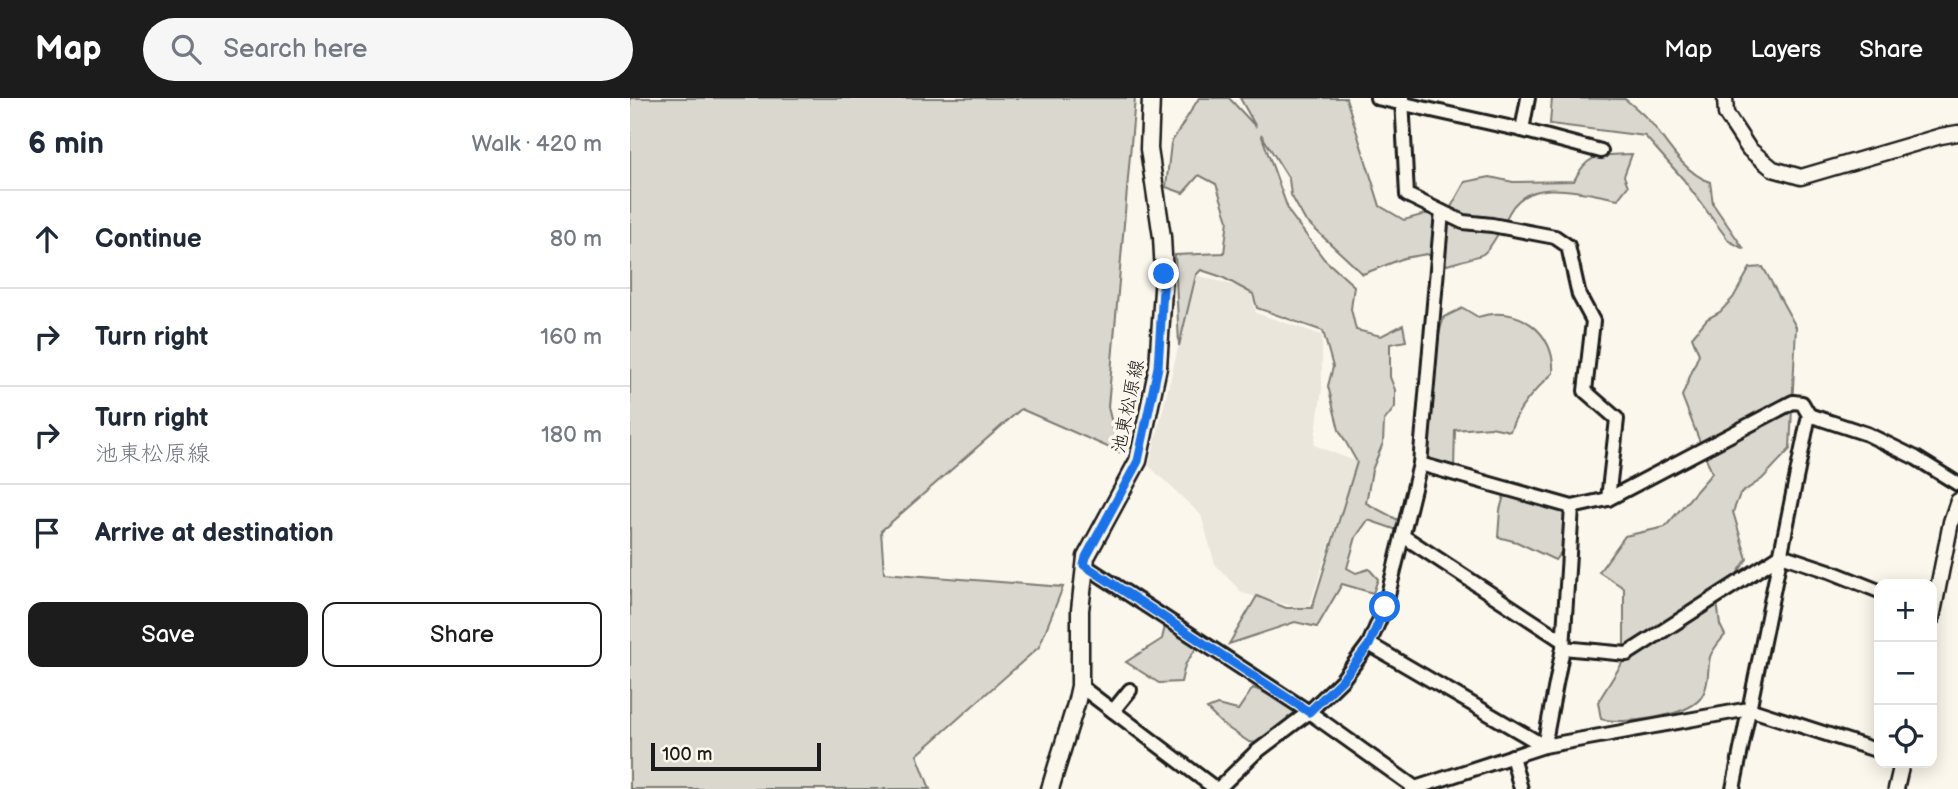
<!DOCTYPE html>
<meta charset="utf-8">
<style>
body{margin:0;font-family:"Balsamiq Sans","Klee One",sans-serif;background:#f6f6f7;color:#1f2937}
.controls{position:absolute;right:21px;bottom:21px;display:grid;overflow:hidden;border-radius:14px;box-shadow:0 4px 18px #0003}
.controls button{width:63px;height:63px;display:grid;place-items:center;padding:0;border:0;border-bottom:2px solid #e0e1e3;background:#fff;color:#1f2937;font:35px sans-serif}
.scale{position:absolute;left:21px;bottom:18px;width:170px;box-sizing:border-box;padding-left:7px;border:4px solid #1c1c1c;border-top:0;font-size:19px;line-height:24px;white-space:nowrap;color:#1c1c1c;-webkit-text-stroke:5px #fbf7ec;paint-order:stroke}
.stop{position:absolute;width:21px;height:21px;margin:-16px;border:5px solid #1a73e8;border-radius:50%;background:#fff}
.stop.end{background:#1a73e8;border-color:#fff;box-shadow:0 2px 7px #0008}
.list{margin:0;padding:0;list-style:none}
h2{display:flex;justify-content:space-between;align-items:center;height:91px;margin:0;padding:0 28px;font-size:30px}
h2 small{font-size:23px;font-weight:400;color:#747a83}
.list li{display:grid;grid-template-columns:46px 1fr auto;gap:21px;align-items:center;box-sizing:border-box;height:98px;padding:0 28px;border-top:2px solid #e0e1e3}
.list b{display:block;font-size:26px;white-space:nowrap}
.list p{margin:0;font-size:23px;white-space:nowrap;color:#747a83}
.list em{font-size:23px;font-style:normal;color:#747a83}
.actions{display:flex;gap:14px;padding:21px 28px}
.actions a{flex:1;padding:16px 0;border:2px solid #1c1c1c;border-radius:14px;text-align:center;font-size:24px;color:#1c1c1c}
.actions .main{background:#1c1c1c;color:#fff}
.icon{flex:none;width:38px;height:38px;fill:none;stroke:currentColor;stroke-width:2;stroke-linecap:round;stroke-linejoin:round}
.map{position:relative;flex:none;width:1328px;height:691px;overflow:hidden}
header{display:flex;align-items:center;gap:42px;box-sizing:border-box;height:98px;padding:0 35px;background:#1c1c1c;color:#fff}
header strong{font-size:33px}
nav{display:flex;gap:38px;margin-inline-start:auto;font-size:24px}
.search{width:490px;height:63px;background:#f6f6f7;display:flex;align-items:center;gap:18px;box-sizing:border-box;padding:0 24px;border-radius:38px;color:#747a83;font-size:26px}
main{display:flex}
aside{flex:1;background:#fff}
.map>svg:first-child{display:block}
.built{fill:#eae6dc}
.green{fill:#dad7ce;stroke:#7b7a75;stroke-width:2}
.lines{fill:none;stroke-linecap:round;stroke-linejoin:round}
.minor-casing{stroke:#1c1c1c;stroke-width:18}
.tertiary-casing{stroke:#1c1c1c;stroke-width:19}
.secondary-casing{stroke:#1c1c1c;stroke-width:21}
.minor{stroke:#fbf7ec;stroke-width:12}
.tertiary{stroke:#fbf7ec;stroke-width:14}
.secondary{stroke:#fbf7ec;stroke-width:16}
.route{stroke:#1a73e8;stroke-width:9}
.labels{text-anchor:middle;stroke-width:7;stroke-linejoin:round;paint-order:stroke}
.street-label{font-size:19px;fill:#1c1c1c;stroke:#fbf7ec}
</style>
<header>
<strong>Map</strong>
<div class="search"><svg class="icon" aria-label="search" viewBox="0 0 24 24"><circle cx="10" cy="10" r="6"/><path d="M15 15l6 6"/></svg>Search here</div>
<nav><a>Map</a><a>Layers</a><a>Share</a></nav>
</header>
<main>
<aside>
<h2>6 min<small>Walk · 420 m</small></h2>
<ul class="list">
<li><svg class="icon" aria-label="ahead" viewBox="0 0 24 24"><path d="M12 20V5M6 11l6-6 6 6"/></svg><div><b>Continue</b></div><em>80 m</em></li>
<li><svg class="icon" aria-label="right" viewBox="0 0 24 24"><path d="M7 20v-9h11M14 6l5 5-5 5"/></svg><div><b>Turn right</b></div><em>160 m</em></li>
<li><svg class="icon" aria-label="right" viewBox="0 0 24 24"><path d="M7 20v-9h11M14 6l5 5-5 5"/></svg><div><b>Turn right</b><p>池東松原線</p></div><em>180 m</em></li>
<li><svg class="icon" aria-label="arrive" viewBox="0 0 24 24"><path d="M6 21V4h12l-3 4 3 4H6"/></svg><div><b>Arrive at destination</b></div></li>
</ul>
<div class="actions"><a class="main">Save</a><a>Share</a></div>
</aside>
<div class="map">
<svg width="1328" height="691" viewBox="0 0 1328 691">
<rect width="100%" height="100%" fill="#fbf7ec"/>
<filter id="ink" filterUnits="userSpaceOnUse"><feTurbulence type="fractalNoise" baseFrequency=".0143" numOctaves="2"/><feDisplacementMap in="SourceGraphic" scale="14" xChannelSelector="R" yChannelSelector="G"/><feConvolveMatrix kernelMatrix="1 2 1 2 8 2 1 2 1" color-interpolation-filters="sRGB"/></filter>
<g filter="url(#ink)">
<path class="built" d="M 566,177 L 620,192 L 626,215 L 692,237 L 692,291 L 684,347 L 727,364 L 678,512 L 612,495 L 585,466 L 571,417 L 519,368 Z"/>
<g class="green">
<path d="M 0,0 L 505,0 L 478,309 L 489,354 L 391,311 L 251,433 L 254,475 L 433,489 L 409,549 L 287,657 L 300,691 L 0,691 Z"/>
<path d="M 569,0 L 599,0 L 626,29 L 610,0 L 716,0 L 750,108 L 774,122 L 821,109 L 835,84 L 860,79 L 883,84 L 944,83 C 958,53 972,58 1002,56 L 994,78 L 998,88 L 988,101 C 955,95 898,77 879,115 C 874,125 862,150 853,156 C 850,158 824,165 817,167 L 797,156 L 774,160 L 733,176 L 675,122 L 661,97 L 659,81 L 631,36 L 659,114 L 694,161 L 724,188 L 721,211 L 726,232 L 751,238 L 773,227 L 776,243 L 760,246 L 760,279 L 765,292 L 765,309 L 754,323 L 753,345 L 742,372 L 736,405 L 768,422 L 770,433 L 738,422 L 726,439 L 717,470 L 726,475 L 739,471 L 748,481 L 743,495 L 712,486 L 687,529 L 665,524 L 599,546 L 627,498 L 656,510 L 682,510 L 727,364 L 709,332 L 698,288 L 703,269 L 693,233 L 627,210 L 623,196 L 592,179 L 571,172 L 566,177 L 549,248 L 545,157 L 594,155 L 598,122 L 586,86 L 569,77 L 553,95 L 536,89 L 541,45 Z"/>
<path d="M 922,0 L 995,1 C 1005,9 1015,17 1023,27 C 1038,47 1055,75 1080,84 L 1083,106 L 1114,151 L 1099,143 L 1053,81 L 1015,38 L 920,26 Z"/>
<path d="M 1133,169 L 1166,229 L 1160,351 L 1132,381 L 1110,396 L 1103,414 L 1117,461 L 1104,480 L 1086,495 L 1090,527 L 1095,537 C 1090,543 1082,552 1080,559 C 1077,572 1080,588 1070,601 C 1054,619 993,627 971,621 L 968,604 L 994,562 L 994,490 L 969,474 L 995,438 L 1035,429 L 1082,375 L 1052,298 L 1069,256 L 1062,239 L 1077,221 L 1090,214 L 1103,200 L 1120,170 Z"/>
<path d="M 833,210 L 848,219 C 886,206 926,233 923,275 C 905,292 888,309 880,333 L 861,329 L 825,332 L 824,371 L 799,362 C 797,344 802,326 803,307 C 804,276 804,248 814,219 Z"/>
<path d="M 878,383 C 889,383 895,388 905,391 C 942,401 933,416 935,449 L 925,462 L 887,444 L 868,439 L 870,412 Z"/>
<path d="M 536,524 L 557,534 L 567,549 L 555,567 L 551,584 L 529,585 L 496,564 L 532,541 Z"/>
<path d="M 623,590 L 654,602 L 664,610 L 666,624 L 637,646 L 619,644 L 592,626 L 577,611 L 587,607 L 608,612 Z"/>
</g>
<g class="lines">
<g class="minor-casing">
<g id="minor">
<path d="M 747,0 L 892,32 L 971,53"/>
<path d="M 772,0 L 777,97 L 833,124 L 862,127 L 925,139 L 938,148 L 949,197 L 963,223 L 955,293 L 987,321 L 978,401"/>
<path d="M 892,32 L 898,0"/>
<path d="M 1179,317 L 1237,336 L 1286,360 L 1328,386"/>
<path d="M 790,366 L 942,409 L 978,401 L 1163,304 L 1172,305 L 1179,317 L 1103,691"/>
<path d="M 773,438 L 933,543"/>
<path d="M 454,467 L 679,614 L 784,689"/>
<path d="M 739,546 L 914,648"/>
<path d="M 933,550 L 997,556 L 1151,457 L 1199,473 L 1249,493"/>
<path d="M 450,588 L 586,691"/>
<path d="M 483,613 L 500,592"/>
<path d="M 914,648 L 933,550 L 942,409"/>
<path d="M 882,658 L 891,691"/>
<path d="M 588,691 L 625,655 L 679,614 L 712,582 L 739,546 L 755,509 L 790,366 L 812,114"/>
<path d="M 782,691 L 914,648 L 1119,611 L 1249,653"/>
</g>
</g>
<g class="tertiary-casing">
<g id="tertiary">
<path d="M 1095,0 L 1096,16 L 1119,51 L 1143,71 L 1171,79 L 1311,38 L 1328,35"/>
<path d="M 1302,520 L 1321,424 L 1328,403"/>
<path d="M 1266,691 L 1272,665"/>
</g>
</g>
<g class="secondary-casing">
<path id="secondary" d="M 420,691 L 446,606 L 450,588 L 450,512 L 456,459 L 508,363 L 528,269 L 534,176 L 532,139 L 519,51 L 521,0"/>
</g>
<use href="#minor" class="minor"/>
<use href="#tertiary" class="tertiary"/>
<use href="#secondary" class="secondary"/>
</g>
</g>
<g class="lines" filter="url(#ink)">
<path class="route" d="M 534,176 L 528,269 L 508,363 L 456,459 L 454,467 L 679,614 L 712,582 L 739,547 L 755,509"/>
</g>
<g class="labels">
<g class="street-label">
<text transform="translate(497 308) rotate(-78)" y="7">池東松原線</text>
</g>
</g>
</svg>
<div class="controls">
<button>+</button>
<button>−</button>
<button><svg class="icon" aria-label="locate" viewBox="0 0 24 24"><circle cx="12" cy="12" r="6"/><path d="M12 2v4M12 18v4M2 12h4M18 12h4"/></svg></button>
</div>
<div class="scale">100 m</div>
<div class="stop" style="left:755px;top:509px"></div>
<div class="stop end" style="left:534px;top:176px"></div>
</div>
</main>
